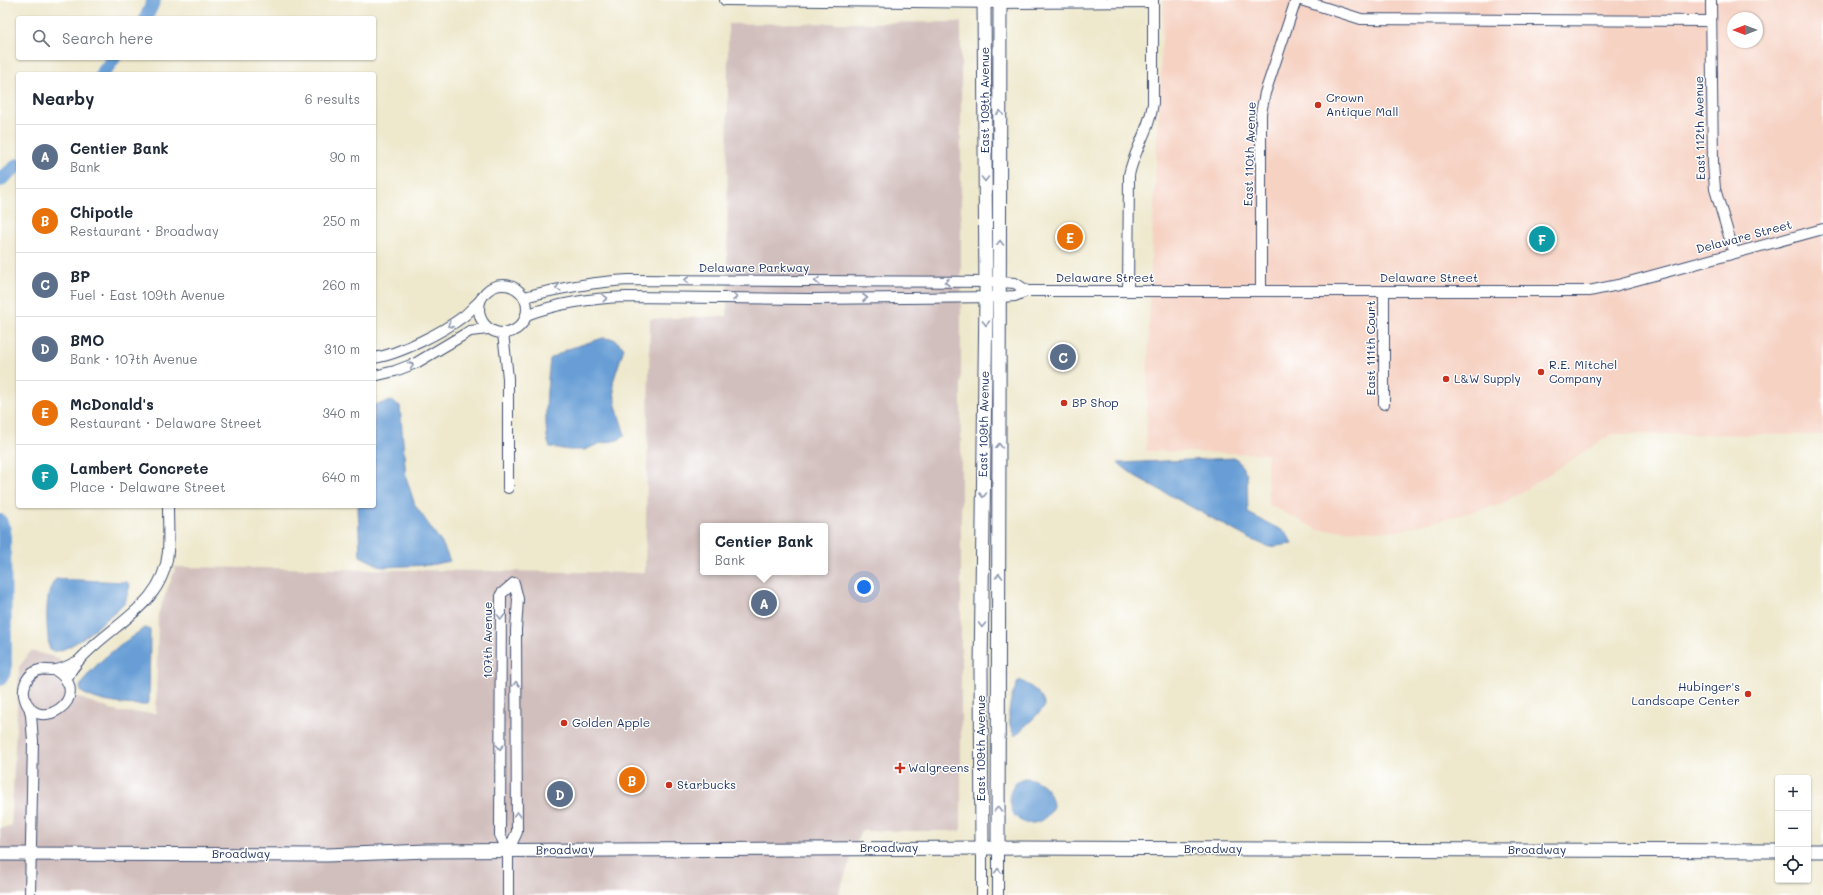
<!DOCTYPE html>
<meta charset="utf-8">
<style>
body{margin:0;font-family:Mali,sans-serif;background:#f6f6f7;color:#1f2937}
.controls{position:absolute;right:12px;bottom:12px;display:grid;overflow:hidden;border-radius:4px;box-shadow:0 1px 3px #0004}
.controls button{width:36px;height:36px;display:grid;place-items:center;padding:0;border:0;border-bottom:1px solid #e0e1e3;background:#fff;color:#1f2937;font:20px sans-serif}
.compass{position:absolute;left:1727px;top:12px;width:36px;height:36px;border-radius:50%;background:#fff;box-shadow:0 1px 3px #0004;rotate:270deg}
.you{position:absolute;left:864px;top:587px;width:14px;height:14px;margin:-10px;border:3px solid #fff;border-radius:50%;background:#1a73e8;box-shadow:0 0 0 6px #1a73e833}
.badge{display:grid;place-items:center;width:26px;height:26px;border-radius:50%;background:#c8321e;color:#fff;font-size:13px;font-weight:700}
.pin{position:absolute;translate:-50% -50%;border:2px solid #fff;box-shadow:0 1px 4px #0006}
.popup{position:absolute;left:700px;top:523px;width:128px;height:52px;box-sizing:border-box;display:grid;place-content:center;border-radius:4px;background:#fff;filter:drop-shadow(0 1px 3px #0005);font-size:13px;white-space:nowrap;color:#747a83}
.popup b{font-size:15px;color:#1f2937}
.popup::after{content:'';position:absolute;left:50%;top:100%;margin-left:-8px;border:8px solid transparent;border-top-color:#fff}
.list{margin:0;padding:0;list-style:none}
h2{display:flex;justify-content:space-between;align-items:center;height:52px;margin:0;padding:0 16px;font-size:17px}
h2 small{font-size:13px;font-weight:400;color:#747a83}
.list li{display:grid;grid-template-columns:26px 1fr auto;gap:12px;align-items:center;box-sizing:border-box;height:64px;padding:0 16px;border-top:1px solid #e0e1e3}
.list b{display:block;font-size:15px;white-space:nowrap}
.list p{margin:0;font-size:13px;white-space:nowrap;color:#747a83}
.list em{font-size:13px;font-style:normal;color:#747a83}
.icon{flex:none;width:22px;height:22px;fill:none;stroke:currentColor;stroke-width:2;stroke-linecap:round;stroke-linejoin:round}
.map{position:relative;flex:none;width:1823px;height:895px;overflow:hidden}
.search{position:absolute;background:#fff;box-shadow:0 1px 3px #0004;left:16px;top:16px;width:360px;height:44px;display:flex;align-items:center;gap:10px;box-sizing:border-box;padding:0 14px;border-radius:4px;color:#747a83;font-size:15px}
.panel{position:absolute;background:#fff;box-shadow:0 1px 3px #0004;left:16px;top:72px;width:360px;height:436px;border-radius:4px}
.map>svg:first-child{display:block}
.built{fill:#f6d2c3;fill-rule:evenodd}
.industrial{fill:#d1bfbd;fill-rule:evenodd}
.water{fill:#689ed5;stroke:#42669a}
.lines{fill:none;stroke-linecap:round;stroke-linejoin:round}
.river{stroke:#689ed5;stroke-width:14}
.minor-casing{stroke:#3b4b6e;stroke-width:12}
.major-casing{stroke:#3b4b6e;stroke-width:15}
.minor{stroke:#fff;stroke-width:10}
.major{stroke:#fff;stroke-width:13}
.oneway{stroke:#8d97ae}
.poi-dot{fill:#c8321e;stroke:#fff;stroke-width:1.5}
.labels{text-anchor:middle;stroke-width:3;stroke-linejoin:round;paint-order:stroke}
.poi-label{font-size:12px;fill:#1b2f5e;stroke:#fff;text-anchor:start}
.street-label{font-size:12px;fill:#1b2f5e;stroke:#fff}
</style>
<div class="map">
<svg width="1823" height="895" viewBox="0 0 1823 895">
<rect width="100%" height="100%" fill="#fff"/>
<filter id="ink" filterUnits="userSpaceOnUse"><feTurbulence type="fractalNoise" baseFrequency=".025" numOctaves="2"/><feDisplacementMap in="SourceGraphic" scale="8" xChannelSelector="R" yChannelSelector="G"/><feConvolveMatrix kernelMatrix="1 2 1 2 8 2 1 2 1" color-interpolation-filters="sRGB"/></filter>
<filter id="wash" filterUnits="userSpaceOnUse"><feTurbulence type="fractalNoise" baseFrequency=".012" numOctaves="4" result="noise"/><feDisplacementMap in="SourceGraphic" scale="16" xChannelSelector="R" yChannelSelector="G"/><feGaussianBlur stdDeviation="0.9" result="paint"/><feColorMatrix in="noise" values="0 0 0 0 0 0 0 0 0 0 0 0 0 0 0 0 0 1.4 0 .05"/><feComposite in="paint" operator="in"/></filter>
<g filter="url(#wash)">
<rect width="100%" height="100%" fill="#eee8cc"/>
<path class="built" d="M 1164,0 L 1823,0 L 1823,435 L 1612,434 L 1502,504 L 1398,531 L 1318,530 L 1268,504 L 1267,454 L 1146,451 L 1150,283 ZM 1733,18 L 1757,18 L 1757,42 L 1733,42 Z"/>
<path class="industrial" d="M 961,22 L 961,831 L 861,831 L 838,895 L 0,895 L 0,828 L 11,827 L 19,667 L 31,651 L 59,658 L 74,696 L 119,712 L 156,713 L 158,614 L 176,567 L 645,573 L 650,319 L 727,316 L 728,24 ZM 703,526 L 825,526 L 825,572 L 703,572 Z"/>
<g class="water">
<path d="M 603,338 L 614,339 L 624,348 L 613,382 L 616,406 L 625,435 L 618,440 L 598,444 L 585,450 L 569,450 L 550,447 C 542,433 548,377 550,359 L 568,349 Z"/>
<path d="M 392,401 L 400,406 L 406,477 L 415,505 L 443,545 L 450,561 L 430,565 L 382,567 L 360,556 L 358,506 L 374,506 L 374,405 Z"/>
<path d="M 1236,458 L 1247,474 L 1248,513 L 1287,533 L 1292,544 L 1269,547 L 1248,538 L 1135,476 L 1118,463 Z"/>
<path d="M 56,579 L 127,582 L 130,585 L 125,603 C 110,615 70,655 51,651 L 49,647 C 47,629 43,593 56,579 Z"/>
<path d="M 144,628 L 150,629 L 150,633 L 149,702 L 146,705 C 126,705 99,703 81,692 L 80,687 C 91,664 124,643 144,628 Z"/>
<path d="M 1020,680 C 1030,686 1046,695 1044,708 L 1015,736 C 1004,720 1010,698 1018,682 Z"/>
<path d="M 1024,778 C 1039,778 1052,790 1053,806 C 1048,820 1032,829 1018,819 C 1014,816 1012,811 1011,806 C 1008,792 1011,784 1024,778 Z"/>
</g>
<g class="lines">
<g class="river">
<path d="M 146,18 L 154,0"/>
<path d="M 102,74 L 114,58"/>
<path d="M 0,180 L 18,165"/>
<path d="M 0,521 L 4,530 L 5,671 L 0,679"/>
</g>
</g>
</g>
<g filter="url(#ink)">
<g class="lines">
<g class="minor-casing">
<g id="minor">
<path d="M 725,0 L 1000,3 L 1153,2"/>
<path d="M 1301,0 L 1361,19 L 1711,21"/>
<path d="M 1711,0 L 1713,164 L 1715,189 L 1734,253"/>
<circle cx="503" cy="309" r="24"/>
<path d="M 1128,291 L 1129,175 C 1134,150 1150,129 1153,103 L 1153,0"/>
<path d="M 1261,291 L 1261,113 L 1265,93 L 1296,0"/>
<path d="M 524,297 C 560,288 592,282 629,280 L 1000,282 L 1015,283 L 1027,291"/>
<path d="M 526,315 C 559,303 591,298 626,297 L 810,299 L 1000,297 L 1015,296 L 1027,291 L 1589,291 L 1618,285 L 1823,229"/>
<path d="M 503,333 L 508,378 L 508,488"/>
<path d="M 374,358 C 400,354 443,332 464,316 C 470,311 475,305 480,301"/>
<path d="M 374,376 L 395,371 L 416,363 L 470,331 L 488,329"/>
<path d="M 1384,404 L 1384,291"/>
<path d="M 55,670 C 99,697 32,739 24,695 C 23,687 26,678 33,673 C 41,667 47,671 56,670 C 63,669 70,665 76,662"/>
<path d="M 66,680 C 73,664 85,654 97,643 C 128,616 164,597 168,552 C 169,537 168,521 168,506"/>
<path d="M 29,706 L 31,715 L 33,741 L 30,895"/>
<path d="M 982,848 L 982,895"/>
<path d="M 508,851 L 500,835 L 501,594 L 514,583 L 518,599 L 516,630 L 517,832 L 508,851 L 508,895"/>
<path d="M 998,895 L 998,848"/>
</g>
</g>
<g class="major-casing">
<g id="major">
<path d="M 982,848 L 981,670 L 986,297 L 984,0"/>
<path d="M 998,848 L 1000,0"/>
<path d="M 1808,851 L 1823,851"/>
<path d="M 0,854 L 327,855 L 427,851 L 989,848 L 1778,851"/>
</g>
</g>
<use href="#minor" class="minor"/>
<use href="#major" class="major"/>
</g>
<defs><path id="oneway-chevron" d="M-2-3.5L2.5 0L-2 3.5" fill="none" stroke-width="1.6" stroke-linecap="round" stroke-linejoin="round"/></defs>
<g class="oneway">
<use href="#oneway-chevron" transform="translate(1000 113) rotate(-90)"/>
<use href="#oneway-chevron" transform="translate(985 179) rotate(90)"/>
<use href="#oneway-chevron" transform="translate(1000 243) rotate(-90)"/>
<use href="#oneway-chevron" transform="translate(687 280) rotate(-180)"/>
<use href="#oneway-chevron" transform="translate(817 281) rotate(-179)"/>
<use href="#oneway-chevron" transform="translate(947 282) rotate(-180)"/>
<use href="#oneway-chevron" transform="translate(558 288) rotate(165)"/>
<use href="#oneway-chevron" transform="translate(735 297)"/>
<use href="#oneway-chevron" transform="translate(605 298) rotate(-3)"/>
<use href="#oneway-chevron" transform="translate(865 298)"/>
<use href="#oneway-chevron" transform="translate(986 323) rotate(91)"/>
<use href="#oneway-chevron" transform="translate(450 325) rotate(148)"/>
<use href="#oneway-chevron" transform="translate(411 365) rotate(-24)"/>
<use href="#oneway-chevron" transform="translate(999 446) rotate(-90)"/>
<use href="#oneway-chevron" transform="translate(983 495) rotate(91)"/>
<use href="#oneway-chevron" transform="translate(999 576) rotate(-89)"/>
<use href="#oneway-chevron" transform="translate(501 617) rotate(91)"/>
<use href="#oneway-chevron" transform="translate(982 625) rotate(91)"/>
<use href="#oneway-chevron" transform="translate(516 684) rotate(-90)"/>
<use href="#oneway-chevron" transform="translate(500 747) rotate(90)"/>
<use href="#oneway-chevron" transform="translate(998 809) rotate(-90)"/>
<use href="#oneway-chevron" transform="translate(517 814) rotate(-90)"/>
<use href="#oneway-chevron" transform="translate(998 871) rotate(-90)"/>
</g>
</g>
<g class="poi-dot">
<circle cx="1318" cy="105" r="4"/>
<circle cx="1541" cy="372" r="4"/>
<circle cx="1446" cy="379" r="4"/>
<circle cx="1064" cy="403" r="4"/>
<circle cx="1748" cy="694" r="4"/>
<circle cx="564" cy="723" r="4"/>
<path d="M898 762h4v4h4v4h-4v4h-4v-4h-4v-4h4z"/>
<circle cx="669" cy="785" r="4"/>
</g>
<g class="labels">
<g class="poi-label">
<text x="1326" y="102">Crown<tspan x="1326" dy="14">Antique Mall</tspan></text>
<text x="1549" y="369">R.E. Mitchel<tspan x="1549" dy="14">Company</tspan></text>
<text x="1454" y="383">L&amp;W Supply</text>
<text x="1072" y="407">BP Shop</text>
<text x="1740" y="691" text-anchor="end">Hubinger's<tspan x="1740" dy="14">Landscape Center</tspan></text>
<text x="572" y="727">Golden Apple</text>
<text x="908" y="772">Walgreens</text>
<text x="677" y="789">Starbucks</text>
</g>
<g class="street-label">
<text transform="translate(985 100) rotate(-90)" y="4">East 109th Avenue</text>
<text transform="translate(1700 128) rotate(-91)" y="4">East 112th Avenue</text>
<text transform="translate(1250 154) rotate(-88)" y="4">East 110th Avenue</text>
<text transform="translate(1744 237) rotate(-15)" y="4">Delaware Street</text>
<text x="754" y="272">Delaware Parkway</text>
<text x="1105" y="282">Delaware Street</text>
<text x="1429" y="282">Delaware Street</text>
<text transform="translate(1371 348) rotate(-90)" y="4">East 111th Court</text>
<text transform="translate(984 424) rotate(-89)" y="4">East 109th Avenue</text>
<text transform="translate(488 640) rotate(-90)" y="4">107th Avenue</text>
<text transform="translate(981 748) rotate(-90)" y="4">East 109th Avenue</text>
<text x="889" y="852">Broadway</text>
<text x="1213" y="853">Broadway</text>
<text transform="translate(565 850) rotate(-1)" y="4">Broadway</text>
<text x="1537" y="854">Broadway</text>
<text x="241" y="858">Broadway</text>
</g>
</g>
</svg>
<div class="controls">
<button>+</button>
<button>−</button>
<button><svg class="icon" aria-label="locate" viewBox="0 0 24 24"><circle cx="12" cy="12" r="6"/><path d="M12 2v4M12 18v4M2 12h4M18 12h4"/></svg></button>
</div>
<svg class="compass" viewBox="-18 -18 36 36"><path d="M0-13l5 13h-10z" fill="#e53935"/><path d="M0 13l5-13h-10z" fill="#747a83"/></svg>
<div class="you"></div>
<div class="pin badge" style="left:764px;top:603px;background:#5c6f8a">A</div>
<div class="popup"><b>Centier Bank</b>Bank</div>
<div class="pin badge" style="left:632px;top:780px;background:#e8710a">B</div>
<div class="pin badge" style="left:1063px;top:357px;background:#5c6f8a">C</div>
<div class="pin badge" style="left:560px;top:794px;background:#5c6f8a">D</div>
<div class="pin badge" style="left:1070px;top:237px;background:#e8710a">E</div>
<div class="pin badge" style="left:1542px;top:239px;background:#0f9aa8">F</div>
<div class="search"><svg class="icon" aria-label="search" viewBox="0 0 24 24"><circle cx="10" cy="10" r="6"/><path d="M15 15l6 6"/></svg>Search here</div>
<section class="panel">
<h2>Nearby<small>6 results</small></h2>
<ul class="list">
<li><span class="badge" style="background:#5c6f8a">A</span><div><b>Centier Bank</b><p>Bank</p></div><em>90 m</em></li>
<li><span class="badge" style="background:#e8710a">B</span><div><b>Chipotle</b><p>Restaurant · Broadway</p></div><em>250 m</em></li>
<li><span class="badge" style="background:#5c6f8a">C</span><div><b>BP</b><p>Fuel · East 109th Avenue</p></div><em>260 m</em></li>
<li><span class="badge" style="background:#5c6f8a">D</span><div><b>BMO</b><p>Bank · 107th Avenue</p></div><em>310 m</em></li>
<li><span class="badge" style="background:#e8710a">E</span><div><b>McDonald's</b><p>Restaurant · Delaware Street</p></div><em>340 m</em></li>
<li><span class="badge" style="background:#0f9aa8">F</span><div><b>Lambert Concrete</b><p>Place · Delaware Street</p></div><em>640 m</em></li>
</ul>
</section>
</div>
